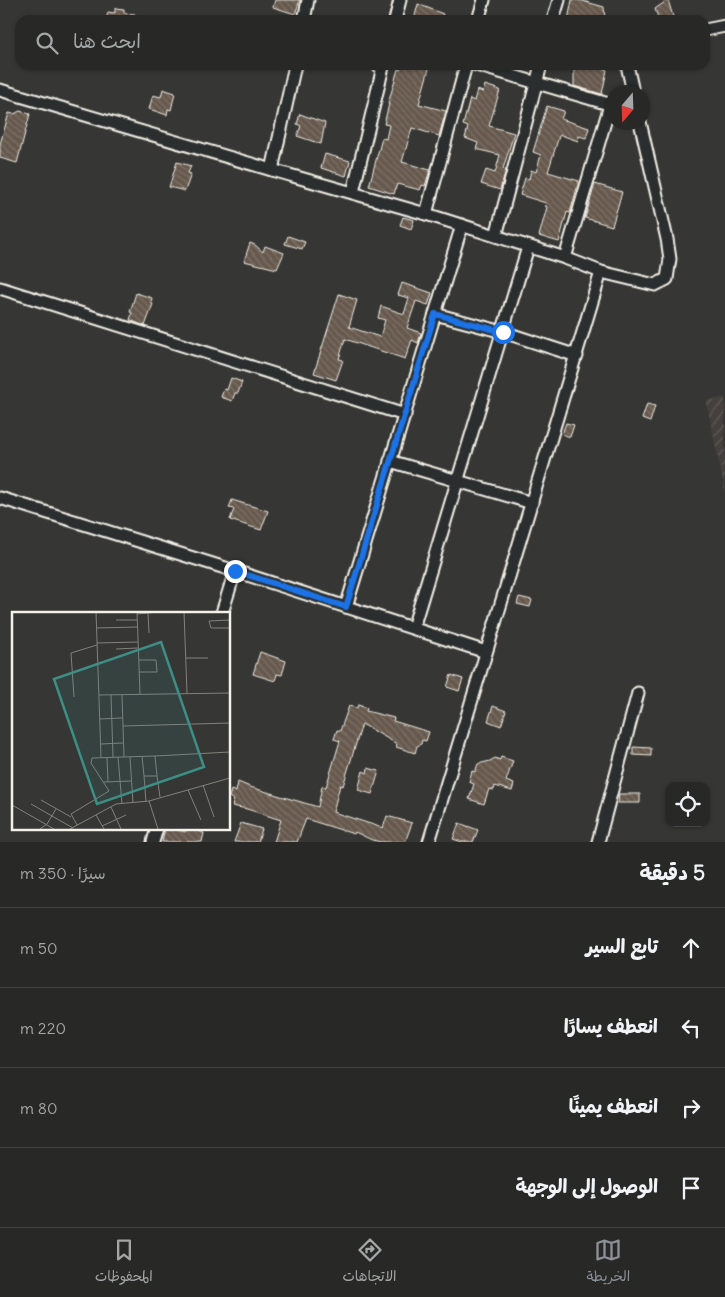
<!DOCTYPE html>
<html lang="ar">
<meta charset="utf-8">
<style>
body{margin:0;font-family:Delius,"Playpen Sans Arabic",sans-serif;background:#343433;color:#f1f3f6;direction:rtl}
.controls{position:absolute;right:15px;bottom:15px;display:grid;overflow:hidden;border-radius:10px;box-shadow:0 1px 4px #0004}
.controls button{width:45px;height:45px;display:grid;place-items:center;padding:0;border:0;border-bottom:1px solid #444;background:#282827;color:#f1f3f6;font:25px sans-serif}
.compass{position:absolute;left:605px;top:85px;width:45px;height:45px;border-radius:50%;background:#282827;box-shadow:0 1px 4px #0004;rotate:199deg}
.stop{position:absolute;width:15px;height:15px;margin:-11px;border:4px solid #1a73e8;border-radius:50%;background:#fff}
.stop.end{background:#1a73e8;border-color:#fff;box-shadow:0 1px 5px #0008}
.list{margin:0;padding:0;list-style:none}
h2{display:flex;justify-content:space-between;align-items:center;height:65px;margin:0;padding:0 20px;font-size:21px}
h2 small{font-size:16px;font-weight:400;color:#a5a6a7}
.list li{display:grid;grid-template-columns:32px 1fr auto;gap:15px;align-items:center;box-sizing:border-box;height:80px;padding:0 20px;border-top:1px solid #444}
.list b{display:block;font-size:19px;white-space:nowrap}
.list em{font-size:16px;font-style:normal;color:#a5a6a7}
.icon{flex:none;width:28px;height:28px;fill:none;stroke:currentColor;stroke-width:2;stroke-linecap:round;stroke-linejoin:round}
.map{position:relative;flex:none;width:725px;height:842px;overflow:hidden;direction:ltr}
.search{position:absolute;background:#282827;box-shadow:0 1px 4px #0004;left:15px;right:15px;top:15px;height:55px;display:flex;align-items:center;gap:12px;box-sizing:border-box;padding:0 18px;border-radius:15px;color:#a5a6a7;font-size:19px}
.sheet{height:385px;background:#282827}
nav{display:flex;justify-content:space-around;align-items:center;box-sizing:border-box;height:70px;border-top:1px solid #444;background:#282827;font-size:14px;color:#a5a6a7}
nav a{display:grid;justify-items:center;gap:2px}
nav .on{color:#8c9099}
.map>svg:first-child{display:block}
.industrial{fill:url(#industrial-furrows)}
.building{fill:url(#building-back-hatch);stroke:#f4f1e8}
.lines{fill:none;stroke-linecap:round;stroke-linejoin:round}
.street-casing{stroke:#f4f1e8;stroke-width:15}
.street{stroke:#2a2d2e;stroke-width:11}
.route{stroke:#1a73e8;stroke-width:6}
.inset-road{fill:none;stroke:#82817c;stroke-width:1}
.view{fill:#3d8f86;fill-opacity:0.15;stroke:#3d8f86;stroke-width:2.5}
.inset-edge{fill:none;stroke:#f4f1e8;stroke-width:2.5}
</style>
<div class="map">
<svg width="725" height="842" viewBox="0 0 725 842">
<defs>
<pattern id="industrial-furrows" width="10" height="10" patternUnits="userSpaceOnUse" patternTransform="scale(1.25)"><rect width="10" height="10" fill="#44403c"/><path d="M-1 1l2-2M0 10L10 0M9 11l2-2" fill="none" stroke="#605c58"/></pattern>
<pattern id="building-back-hatch" width="6" height="6" patternUnits="userSpaceOnUse" patternTransform="scale(1.25)"><rect width="6" height="6" fill="#66594d"/><path d="M-1 5l2 2M0 0l6 6M5-1l2 2" fill="none" stroke="#7c7167"/></pattern>
</defs>
<rect width="100%" height="100%" fill="#363634"/>
<filter id="ink" filterUnits="userSpaceOnUse"><feTurbulence type="fractalNoise" baseFrequency=".02" numOctaves="2"/><feDisplacementMap in="SourceGraphic" scale="10" xChannelSelector="R" yChannelSelector="G"/><feConvolveMatrix kernelMatrix="1 2 1 2 8 2 1 2 1" color-interpolation-filters="sRGB"/></filter>
<g filter="url(#ink)">
<path class="industrial" d="M 725,397 L 725,492 L 706,401 Z"/>
<g class="building">
<path d="M 275,0 L 300,0 L 295,14 L 273,7 Z"/>
<path d="M 572,0 L 579,0 L 604,7 L 605,20 L 568,20 Z"/>
<path d="M 668,0 L 674,20 L 659,20 L 655,9 Z"/>
<path d="M 418,4 L 443,14 L 441,20 L 414,20 Z"/>
<path d="M 115,8 L 124,9 L 124,13 L 135,14 L 134,20 L 106,20 L 108,12 L 115,13 Z"/>
<path d="M 402,65 L 430,65 L 419,104 L 446,111 L 439,136 L 412,128 L 402,162 L 430,170 L 425,186 L 422,185 L 420,190 L 397,184 L 394,194 L 369,186 L 382,138 L 386,139 L 389,125 L 384,124 L 389,104 L 388,104 L 398,69 L 400,70 Z"/>
<path d="M 574,65 L 594,65 L 607,70 L 602,94 L 574,86 Z"/>
<path d="M 485,85 L 500,90 L 489,126 L 514,133 L 503,169 L 506,170 L 500,190 L 481,184 L 486,170 L 495,173 L 500,155 L 476,149 L 478,143 L 465,138 L 468,127 L 463,125 L 470,99 L 474,101 L 477,90 L 483,92 Z"/>
<path d="M 163,89 L 175,93 L 171,110 L 168,109 L 167,115 L 149,109 L 153,95 L 161,97 Z"/>
<path d="M 547,106 L 564,111 L 561,119 L 589,128 L 586,138 L 579,136 L 578,141 L 561,135 L 559,136 L 548,172 L 579,181 L 570,213 L 567,212 L 559,242 L 539,236 L 547,207 L 545,206 L 546,203 L 520,195 L 525,178 L 529,179 L 531,170 L 536,172 L 541,155 L 533,152 Z"/>
<path d="M 20,111 L 30,114 L 17,163 L 0,158 L 0,144 L 9,113 L 14,114 Z"/>
<path d="M 300,114 L 325,123 L 321,144 L 297,136 L 301,126 L 297,124 Z"/>
<path d="M 325,154 L 350,161 L 346,176 L 321,168 Z"/>
<path d="M 177,162 L 191,166 L 188,173 L 191,174 L 185,191 L 169,187 Z"/>
<path d="M 595,184 L 622,192 L 612,226 L 585,218 Z"/>
<path d="M 403,217 L 414,220 L 411,229 L 400,225 Z"/>
<path d="M 288,236 L 305,242 L 302,249 L 285,244 Z"/>
<path d="M 250,243 L 255,245 L 263,252 L 265,246 L 284,253 L 277,269 L 244,261 Z"/>
<path d="M 402,283 L 432,293 L 428,305 L 416,301 L 407,328 L 421,333 L 418,343 L 412,340 L 405,359 L 345,339 L 339,359 L 343,360 L 336,380 L 314,373 L 339,294 L 357,300 L 349,327 L 380,337 L 385,320 L 378,318 L 381,306 L 404,314 L 409,298 L 398,295 Z"/>
<path d="M 136,293 L 152,298 L 151,303 L 153,304 L 145,326 L 130,320 L 132,313 L 130,312 Z"/>
<path d="M 231,378 L 242,382 L 238,393 L 235,393 L 232,401 L 221,397 L 224,389 L 227,390 Z"/>
<path d="M 647,404 L 655,406 L 650,422 L 642,419 Z"/>
<path d="M 566,423 L 574,425 L 570,437 L 562,434 Z"/>
<path d="M 232,500 L 268,511 L 261,530 L 230,520 L 234,509 L 229,508 Z"/>
<path d="M 519,597 L 532,600 L 530,607 L 517,604 Z"/>
<path d="M 260,652 L 286,661 L 282,675 L 277,674 L 275,681 L 253,674 Z"/>
<path d="M 451,675 L 463,679 L 459,691 L 447,687 Z"/>
<path d="M 358,705 L 367,708 L 366,711 L 394,718 L 393,721 L 429,732 L 426,741 L 422,740 L 421,744 L 417,746 L 415,753 L 396,747 L 397,744 L 362,724 L 343,786 L 340,785 L 333,812 L 383,828 L 387,816 L 412,823 L 405,842 L 381,842 L 372,840 L 355,832 L 354,834 L 306,819 L 297,842 L 274,842 L 281,820 L 247,809 L 232,806 L 234,800 L 229,797 L 231,790 L 236,792 L 238,782 L 250,787 L 318,807 L 322,786 L 326,787 L 340,741 L 334,739 L 337,730 L 340,731 L 349,706 L 357,708 Z"/>
<path d="M 493,706 L 506,711 L 501,726 L 488,721 Z"/>
<path d="M 633,747 L 651,748 L 651,756 L 633,755 Z"/>
<path d="M 501,757 L 513,761 L 506,781 L 514,784 L 512,791 L 495,786 L 494,790 L 489,789 L 484,804 L 469,799 L 474,784 L 469,782 L 472,771 L 475,772 L 478,764 L 490,761 L 495,758 L 500,760 Z"/>
<path d="M 368,768 L 379,771 L 372,794 L 358,790 L 363,771 L 367,773 Z"/>
<path d="M 619,794 L 640,794 L 640,803 L 618,803 Z"/>
<path d="M 241,823 L 262,829 L 258,842 L 234,842 Z"/>
<path d="M 459,823 L 478,830 L 473,842 L 462,842 L 453,839 Z"/>
<path d="M 165,828 L 172,828 L 185,832 L 187,828 L 190,828 L 204,833 L 202,842 L 162,842 Z"/>
</g>
<g class="lines">
<g class="street-casing">
<g id="street">
<path d="M 304,20 L 308,0"/>
<path d="M 395,20 L 400,0"/>
<path d="M 478,20 L 484,0"/>
<path d="M 553,20 L 559,0"/>
<path d="M 705,30 L 725,26"/>
<path d="M 476,65 L 612,105"/>
<path d="M 627,65 L 633,92"/>
<path d="M 0,90 L 272,170 L 295,65"/>
<path d="M 272,170 L 426,214 L 565,258 L 601,272 L 655,285 L 667,279 L 670,259 L 667,239 L 640,122"/>
<path d="M 353,192 L 383,67 L 377,65"/>
<path d="M 426,214 L 466,65"/>
<path d="M 496,236 L 541,65"/>
<path d="M 565,258 L 610,105"/>
<path d="M 0,288 L 405,415"/>
<path d="M 435,314 L 503,332 L 577,356"/>
<path d="M 390,461 L 532,503"/>
<path d="M 0,498 L 235,571 L 486,652"/>
<path d="M 346,607 L 462,225"/>
<path d="M 222,613 L 235,571"/>
<path d="M 413,628 L 528,247"/>
<path d="M 153,842 L 157,828"/>
<path d="M 429,842 L 601,272"/>
<path d="M 598,842 L 638,693"/>
</g>
</g>
<use href="#street" class="street"/>
</g>
</g>
<g class="lines" filter="url(#ink)">
<path class="route" d="M 235,571 L 346,607 L 435,314 L 503,332"/>
</g>
<g transform="translate(12 612)">
<rect width="218" height="218" fill="#363634"/>
<path class="inset-road" d="M 84,0 L 89,145M 125,0 L 128,82M 136,0 L 137,21M 172,0 L 175,81M 125,2 L 147,0M 104,8 L 125,8M 218,8 L 197,9 L 199,16 L 218,16M 84,16 L 125,15M 85,31 L 126,30M 104,37 L 126,36M 174,46 L 196,46M 127,48 L 144,48 L 145,60 L 127,60M 87,83 L 218,81M 99,83 L 101,145M 110,83 L 112,145M 62,85 L 59,41 L 85,33M 87,107 L 110,106M 111,114 L 218,111M 88,132 L 111,131M 130,144 L 132,164 L 145,164 L 143,144 L 218,140M 95,145 L 96,170M 106,145 L 110,192M 118,145 L 121,191M 132,164 L 134,190M 145,164 L 148,185M 92,170 L 119,169M 191,173 L 202,205M 176,178 L 189,208M 29,188 L 59,205M 137,189 L 146,217M 19,192 L 61,216M 0,193 L 42,217M 99,195 L 109,217M 84,203 L 92,217M 65,213 L 59,202 L 97,179 L 79,151 L 80,146 L 143,144M 90,214 L 114,203M 28,217 L 35,212 L 44,197M 58,217 L 104,192 L 137,189 L 218,166"/>
<path class="view" d="M 149,30 L 192,155 L 85,192 L 42,67 Z"/>
<rect width="218" height="218" class="inset-edge"/>
</g>
</svg>
<div class="controls">
<button><svg class="icon" aria-label="locate" viewBox="0 0 24 24"><circle cx="12" cy="12" r="6"/><path d="M12 2v4M12 18v4M2 12h4M18 12h4"/></svg></button>
</div>
<svg class="compass" viewBox="-18 -18 36 36"><path d="M0-13l5 13h-10z" fill="#e53935"/><path d="M0 13l5-13h-10z" fill="#a5a6a7"/></svg>
<div class="stop" style="left:503px;top:332px"></div>
<div class="stop end" style="left:235px;top:571px"></div>
<div class="search"><svg class="icon" aria-label="search" viewBox="0 0 24 24"><circle cx="10" cy="10" r="6"/><path d="M15 15l6 6"/></svg>ابحث هنا</div>
</div>
<section class="sheet">
<h2>5 دقيقة<small>سيرًا · 350 m</small></h2>
<ul class="list">
<li><svg class="icon" aria-label="ahead" viewBox="0 0 24 24"><path d="M12 20V5M6 11l6-6 6 6"/></svg><div><b>تابع السير</b></div><em>50 m</em></li>
<li><svg class="icon" aria-label="left" viewBox="0 0 24 24"><path d="M17 20v-9H6M10 6l-5 5 5 5"/></svg><div><b>انعطف يسارًا</b></div><em>220 m</em></li>
<li><svg class="icon" aria-label="right" viewBox="0 0 24 24"><path d="M7 20v-9h11M14 6l5 5-5 5"/></svg><div><b>انعطف يمينًا</b></div><em>80 m</em></li>
<li><svg class="icon" aria-label="arrive" viewBox="0 0 24 24"><path d="M6 21V4h12l-3 4 3 4H6"/></svg><div><b>الوصول إلى الوجهة</b></div></li>
</ul>
</section>
<nav>
<a class="on"><svg class="icon" aria-label="map" viewBox="0 0 24 24"><path d="M3 6l6-2 6 2 6-2v14l-6 2-6-2-6 2zM9 4v14M15 6v14"/></svg>الخريطة</a>
<a><svg class="icon" aria-label="directions" viewBox="0 0 24 24"><path d="M12 3l9 9-9 9-9-9zM9 14v-3h6M13 9l2 2-2 2"/></svg>الاتجاهات</a>
<a><svg class="icon" aria-label="saved" viewBox="0 0 24 24"><path d="M7 4h10v16l-5-4-5 4z"/></svg>المحفوظات</a>
</nav>
